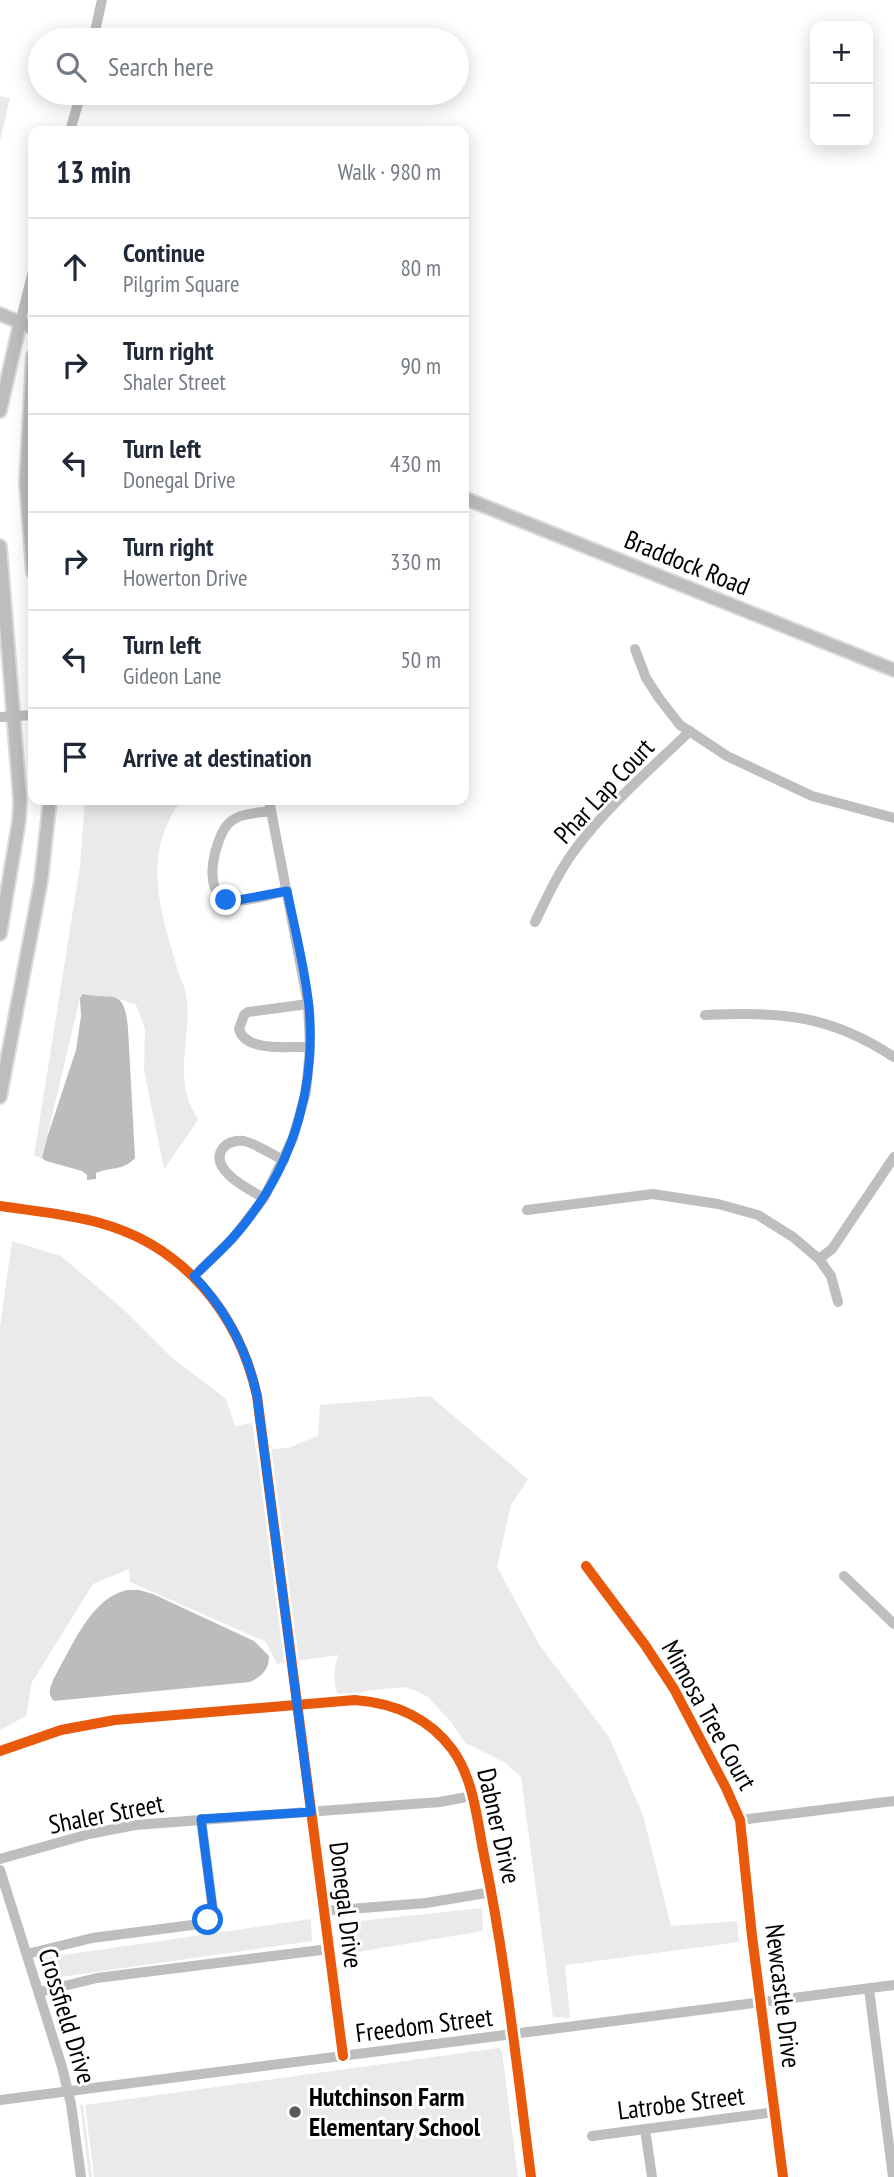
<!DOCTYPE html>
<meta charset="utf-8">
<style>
body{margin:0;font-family:"PT Sans Narrow",sans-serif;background:#f2f2f3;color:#1f2937}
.controls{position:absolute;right:21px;top:21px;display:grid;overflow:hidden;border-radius:14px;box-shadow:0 4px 18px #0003}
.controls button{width:63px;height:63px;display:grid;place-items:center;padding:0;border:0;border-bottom:2px solid #e0e1e3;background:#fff;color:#1f2937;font:35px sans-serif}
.stop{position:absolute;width:21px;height:21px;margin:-16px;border:5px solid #1a73e8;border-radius:50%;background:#fff}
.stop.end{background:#1a73e8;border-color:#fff;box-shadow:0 2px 7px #0008}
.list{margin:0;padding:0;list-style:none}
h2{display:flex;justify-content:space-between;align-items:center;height:91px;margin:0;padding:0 28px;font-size:30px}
h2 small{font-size:23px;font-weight:400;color:#747a83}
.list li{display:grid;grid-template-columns:46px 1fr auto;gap:21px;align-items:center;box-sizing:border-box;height:98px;padding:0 28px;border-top:2px solid #e0e1e3}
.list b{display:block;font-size:26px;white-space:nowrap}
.list p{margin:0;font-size:23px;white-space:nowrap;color:#747a83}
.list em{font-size:23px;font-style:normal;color:#747a83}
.icon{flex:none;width:38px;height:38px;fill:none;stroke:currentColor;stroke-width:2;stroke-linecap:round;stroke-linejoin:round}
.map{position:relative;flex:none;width:894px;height:2177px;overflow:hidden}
.search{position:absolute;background:#fff;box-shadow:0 4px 18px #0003;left:28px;top:28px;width:441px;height:77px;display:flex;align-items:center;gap:18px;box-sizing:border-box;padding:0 24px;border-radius:38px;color:#747a83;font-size:26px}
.panel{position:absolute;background:#fff;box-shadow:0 4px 18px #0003;left:28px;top:126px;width:441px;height:679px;border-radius:14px}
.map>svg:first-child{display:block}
.green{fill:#eaeaea}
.water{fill:#bcbcbc}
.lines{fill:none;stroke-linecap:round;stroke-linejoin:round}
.major-casing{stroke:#dbdbdb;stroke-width:16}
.minor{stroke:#bebebe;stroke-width:10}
.major{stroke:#bdbdbd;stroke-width:12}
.cycleway-casing{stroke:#fff;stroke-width:15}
.cycleway{stroke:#e8590c;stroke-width:10}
.route{stroke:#1a73e8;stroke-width:9}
.poi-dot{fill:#595959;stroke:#fff;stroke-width:2.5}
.labels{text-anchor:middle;stroke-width:6;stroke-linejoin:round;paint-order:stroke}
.street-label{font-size:26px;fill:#000;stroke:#fff}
.poi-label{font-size:26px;font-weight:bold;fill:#000;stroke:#fff;text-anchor:start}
</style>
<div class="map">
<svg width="894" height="2177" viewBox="0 0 894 2177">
<rect width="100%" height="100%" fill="#fff"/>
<g class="green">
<path d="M 0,96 L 10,98 L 0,141 Z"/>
<path d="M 85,800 L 181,800 C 142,855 159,906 176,964 C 178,974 184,984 186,994 C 192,1027 178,1063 187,1095 C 189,1104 194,1112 198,1120 L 164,1169 L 144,1070 L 145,1028 L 136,1005 L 120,999 L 80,998 L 42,1158 L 34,1156 L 80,866 Z"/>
<path d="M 12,1241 L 61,1256 L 122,1308 L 170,1356 L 226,1399 L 235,1426 L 252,1423 L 256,1450 L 288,1448 L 318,1436 L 320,1405 L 430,1396 L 528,1479 L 511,1505 L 497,1567 L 540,1646 L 609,1737 L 643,1815 L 671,1926 L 737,1921 L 739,1942 L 565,1965 L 570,2018 L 553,2017 L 521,1777 L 504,1762 L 465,1743 L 452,1723 L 428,1697 L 417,1691 L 404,1687 L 365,1691 L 340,1702 C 333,1685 333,1672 338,1655 L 277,1664 L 266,1642 L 130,1582 L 129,1569 L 93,1584 L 32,1682 L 26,1716 L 0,1730 L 0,1327 Z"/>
<path d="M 482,1908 L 483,1931 L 346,1954 L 341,1923 Z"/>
<path d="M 311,1919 L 312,1941 L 46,1979 L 43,1958 Z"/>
<path d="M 499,2048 L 502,2051 L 518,2177 L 94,2177 L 85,2105 Z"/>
<path d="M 80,2104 L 83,2105 L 92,2177 L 89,2177 Z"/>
</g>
<g class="water">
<path d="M 83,994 C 112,1001 124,985 128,1028 L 135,1158 C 123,1171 110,1167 96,1173 L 96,1179 L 87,1180 L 87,1175 L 82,1171 L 46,1161 L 42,1158 L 47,1138 L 76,1050 L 81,1016 L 80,998 Z"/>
<path d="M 127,1590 L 139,1590 L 153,1594 L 254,1641 L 269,1656 C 269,1670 262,1676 250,1682 L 54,1701 C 47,1694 50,1689 53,1680 C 71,1649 90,1598 127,1590 Z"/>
</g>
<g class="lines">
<g class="major-casing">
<g id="major">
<path d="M 0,314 L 33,328"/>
<path d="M 33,356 L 26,483 L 33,572"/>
<path d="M 0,411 L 20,323"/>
<path d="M 464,498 L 894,670"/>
<path d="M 0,546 L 20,800 L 19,821 L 0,934"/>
<path d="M 0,1097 L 41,881 L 50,800"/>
</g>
</g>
<g class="minor">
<path d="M 93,40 L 102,0"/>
<path d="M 70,131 L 81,93"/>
<path d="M 20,323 L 33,271"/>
<path d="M 635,649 L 646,678 L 659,698 L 680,725 L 727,756 L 812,796 L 894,818"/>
<path d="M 0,717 L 33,715"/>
<path d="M 271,811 C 258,813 239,813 229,823 C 215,837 201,892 227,900 C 240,904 273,894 287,891"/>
<path d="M 535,922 C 547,897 558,873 574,851 C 607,806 651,769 690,731"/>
<path d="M 308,1004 L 248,1012 L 244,1015 L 239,1029 C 246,1053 289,1046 310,1047"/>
<path d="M 705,1015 C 781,1012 829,1014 894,1057"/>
<path d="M 264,1198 C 250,1190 207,1169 223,1148 C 228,1142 237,1140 244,1141 C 257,1144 272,1155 284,1160"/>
<path d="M 0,1206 C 33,1211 68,1214 100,1223 C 184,1246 239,1314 257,1396 L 343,2056"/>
<path d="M 527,1210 L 653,1194 L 718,1204 L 758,1215 L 793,1237 L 819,1259 L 831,1276 L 838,1302"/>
<path d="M 819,1259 L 832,1249 L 894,1157"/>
<path d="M 194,1276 L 233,1238 L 264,1198 L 293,1138 L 306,1092 L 310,1047 L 308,1004 L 269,800"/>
<path d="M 586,1566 L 645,1645 L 674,1689 L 726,1788 L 740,1820 L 752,1936 L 783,2177"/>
<path d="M 844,1576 L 894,1624"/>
<path d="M 0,1751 L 61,1730 L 115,1720 L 355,1700 C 394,1703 428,1717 452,1749 C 474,1779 477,1820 484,1855 C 506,1962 517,2069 531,2177"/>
<path d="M 740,1820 L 894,1801"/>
<path d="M 0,1859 L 89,1834 L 135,1825 L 440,1802 L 472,1796"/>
<path d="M 0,1870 L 62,2067 L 71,2104 L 81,2177"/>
<path d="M 324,1911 L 426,1903 L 492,1892"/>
<path d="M 27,1954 L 92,1938 L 200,1924 L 208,1920 L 213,1911 L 201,1819"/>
<path d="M 869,1989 L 893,2177"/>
<path d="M 39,1992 L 97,1978 L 329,1949"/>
<path d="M 0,2100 L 894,1985"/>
<path d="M 645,2129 L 652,2177"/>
<path d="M 592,2136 L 775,2112"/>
</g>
<use href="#major" class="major"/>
<g class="cycleway-casing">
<g id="cycleway">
<path d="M 0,1206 C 33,1211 68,1214 100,1223 C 184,1246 239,1314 257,1396 L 343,2056"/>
<path d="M 586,1566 L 645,1645 L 674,1689 L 726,1788 L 740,1820 L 752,1936 L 783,2177"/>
<path d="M 0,1751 L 61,1730 L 115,1720 L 355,1700 C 394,1703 428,1717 452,1749 C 474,1779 477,1820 484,1855 C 506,1962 517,2069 531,2177"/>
</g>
</g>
<use href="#cycleway" class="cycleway"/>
</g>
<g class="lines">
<path class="route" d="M 208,1920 L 213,1911 L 201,1819 L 311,1812 L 257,1396 C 247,1349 227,1311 194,1276 C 213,1258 233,1240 249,1218 C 295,1158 316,1083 309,1007 C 305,968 295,930 287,891 L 233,901 L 226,900"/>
</g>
<circle class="poi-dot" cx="295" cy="2112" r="7"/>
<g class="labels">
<g class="street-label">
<text transform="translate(687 563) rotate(22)" y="9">Braddock Road</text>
<text transform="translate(604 791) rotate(-47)" y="9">Phar Lap Court</text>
<text transform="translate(709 1715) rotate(61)" y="9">Mimosa Tree Court</text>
<text transform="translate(106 1814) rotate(-11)" y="9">Shaler Street</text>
<text transform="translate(499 1826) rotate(77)" y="9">Dabner Drive</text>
<text transform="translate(346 1905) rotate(83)" y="9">Donegal Drive</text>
<text transform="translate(783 1996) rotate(83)" y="9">Newcastle Drive</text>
<text transform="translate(67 2016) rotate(73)" y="9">Crossfield Drive</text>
<text transform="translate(424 2025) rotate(-7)" y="9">Freedom Street</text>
<text transform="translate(681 2103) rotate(-7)" y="9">Latrobe Street</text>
</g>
<g class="poi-label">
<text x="309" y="2106">Hutchinson Farm<tspan x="309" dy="30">Elementary School</tspan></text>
</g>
</g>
</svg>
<div class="controls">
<button>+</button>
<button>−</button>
</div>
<div class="stop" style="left:208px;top:1920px"></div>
<div class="stop end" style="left:226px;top:900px"></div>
<div class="search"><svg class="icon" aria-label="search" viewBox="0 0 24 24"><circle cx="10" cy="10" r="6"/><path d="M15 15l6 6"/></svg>Search here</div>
<section class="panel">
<h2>13 min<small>Walk · 980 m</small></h2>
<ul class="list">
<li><svg class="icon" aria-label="ahead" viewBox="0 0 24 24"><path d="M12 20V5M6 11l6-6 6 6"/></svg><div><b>Continue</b><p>Pilgrim Square</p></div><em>80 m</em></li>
<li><svg class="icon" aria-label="right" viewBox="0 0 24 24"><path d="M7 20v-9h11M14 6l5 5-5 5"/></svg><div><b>Turn right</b><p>Shaler Street</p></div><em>90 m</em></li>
<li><svg class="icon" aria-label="left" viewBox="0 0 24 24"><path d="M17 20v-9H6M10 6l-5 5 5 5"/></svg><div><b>Turn left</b><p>Donegal Drive</p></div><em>430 m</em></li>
<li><svg class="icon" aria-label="right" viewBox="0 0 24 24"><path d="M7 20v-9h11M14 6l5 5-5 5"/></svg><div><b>Turn right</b><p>Howerton Drive</p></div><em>330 m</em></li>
<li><svg class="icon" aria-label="left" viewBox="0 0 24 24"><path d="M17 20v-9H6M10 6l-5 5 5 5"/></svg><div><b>Turn left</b><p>Gideon Lane</p></div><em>50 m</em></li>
<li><svg class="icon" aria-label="arrive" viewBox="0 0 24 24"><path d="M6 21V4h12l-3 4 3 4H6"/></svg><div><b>Arrive at destination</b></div></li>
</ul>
</section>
</div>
